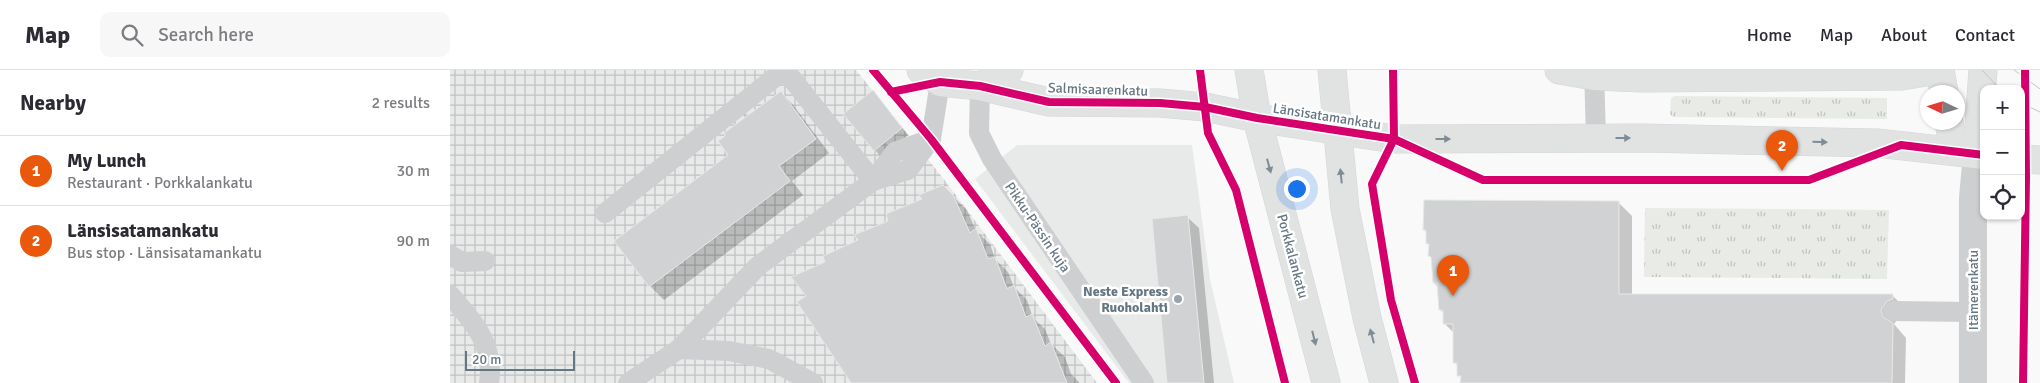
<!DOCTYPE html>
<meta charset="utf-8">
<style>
body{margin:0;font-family:Signika,sans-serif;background:#f7f7f7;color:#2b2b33}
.controls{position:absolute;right:15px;top:15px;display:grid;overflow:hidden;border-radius:10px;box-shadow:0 1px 4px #0004}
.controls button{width:45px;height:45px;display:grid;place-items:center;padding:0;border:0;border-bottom:1px solid #e1e1e2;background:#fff;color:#2b2b33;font:25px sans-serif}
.compass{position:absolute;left:1470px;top:15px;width:45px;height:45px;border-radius:50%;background:#fff;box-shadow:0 1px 4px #0004;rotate:274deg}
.scale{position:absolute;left:15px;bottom:12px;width:110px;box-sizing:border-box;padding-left:5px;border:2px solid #657683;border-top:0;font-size:14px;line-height:18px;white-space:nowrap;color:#657683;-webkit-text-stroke:4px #fff;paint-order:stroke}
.you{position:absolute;left:846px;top:118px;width:18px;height:18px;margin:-12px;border:4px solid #fff;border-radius:50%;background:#1a73e8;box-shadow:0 0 0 8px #1a73e833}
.badge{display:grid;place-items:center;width:32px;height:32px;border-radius:50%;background:#ea580c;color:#fff;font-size:16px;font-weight:700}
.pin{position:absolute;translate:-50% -41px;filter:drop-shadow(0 1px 2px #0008)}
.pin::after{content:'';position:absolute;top:26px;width:18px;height:15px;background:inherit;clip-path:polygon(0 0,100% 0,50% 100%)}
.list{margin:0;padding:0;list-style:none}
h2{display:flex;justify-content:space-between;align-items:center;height:65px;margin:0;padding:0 20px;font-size:21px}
h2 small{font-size:16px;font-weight:400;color:#7c7c81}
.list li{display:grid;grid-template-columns:32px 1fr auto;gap:15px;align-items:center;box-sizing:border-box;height:70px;padding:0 20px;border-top:1px solid #e1e1e2}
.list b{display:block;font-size:19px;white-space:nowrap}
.list p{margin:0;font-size:16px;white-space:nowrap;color:#7c7c81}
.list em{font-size:16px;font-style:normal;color:#7c7c81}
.icon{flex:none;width:28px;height:28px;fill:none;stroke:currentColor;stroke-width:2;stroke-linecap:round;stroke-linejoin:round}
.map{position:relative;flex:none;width:1590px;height:313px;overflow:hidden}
header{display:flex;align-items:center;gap:30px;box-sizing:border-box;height:70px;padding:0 25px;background:#fff;border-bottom:1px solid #e1e1e2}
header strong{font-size:24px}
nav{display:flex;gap:28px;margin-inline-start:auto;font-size:18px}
.search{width:350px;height:45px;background:#f7f7f7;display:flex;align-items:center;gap:12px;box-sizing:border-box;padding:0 18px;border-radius:10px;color:#7c7c81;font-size:19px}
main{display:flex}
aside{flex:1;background:#fff}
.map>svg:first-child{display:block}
.built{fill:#e8e9e9}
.industrial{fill:url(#industrial-grid)}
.grass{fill:url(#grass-tufts)}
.shadow{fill:#0003}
.building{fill:#d0d2d3;stroke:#e8e8e8}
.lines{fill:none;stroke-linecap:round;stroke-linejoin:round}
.secondary-casing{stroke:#d5d6d7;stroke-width:29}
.lane{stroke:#cecfd0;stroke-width:20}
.street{stroke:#cecfd0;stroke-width:28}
.secondary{stroke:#e1e2e2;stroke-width:28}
.tram{stroke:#c3c5c6;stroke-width:1}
.cycleway-casing{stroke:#fff;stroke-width:11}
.cycleway{stroke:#d6006c;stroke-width:8}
.oneway{fill:#7e8c96}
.poi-dot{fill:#99a4ac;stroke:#fff;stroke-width:2}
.labels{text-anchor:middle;stroke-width:5;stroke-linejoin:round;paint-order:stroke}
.street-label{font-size:14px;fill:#657683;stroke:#fff}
.poi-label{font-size:14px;font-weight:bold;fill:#657683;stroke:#fff;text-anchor:end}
</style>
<header>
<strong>Map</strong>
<div class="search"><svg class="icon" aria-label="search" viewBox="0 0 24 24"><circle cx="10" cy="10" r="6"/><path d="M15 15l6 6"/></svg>Search here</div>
<nav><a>Home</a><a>Map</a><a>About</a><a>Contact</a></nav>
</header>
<main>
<aside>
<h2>Nearby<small>2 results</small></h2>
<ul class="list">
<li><span class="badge">1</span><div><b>My Lunch</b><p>Restaurant · Porkkalankatu</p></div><em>30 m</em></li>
<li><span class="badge">2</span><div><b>Länsisatamankatu</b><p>Bus stop · Länsisatamankatu</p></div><em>90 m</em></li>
</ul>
</aside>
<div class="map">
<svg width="1590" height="313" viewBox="0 0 1590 313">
<defs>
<pattern id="industrial-grid" width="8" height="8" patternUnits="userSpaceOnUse" patternTransform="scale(1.25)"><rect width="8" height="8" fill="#e8e9e9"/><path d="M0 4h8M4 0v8" fill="none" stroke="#c0c1c2"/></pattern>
<pattern id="grass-tufts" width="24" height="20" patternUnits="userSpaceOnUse" patternTransform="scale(1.25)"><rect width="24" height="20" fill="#e8ebe6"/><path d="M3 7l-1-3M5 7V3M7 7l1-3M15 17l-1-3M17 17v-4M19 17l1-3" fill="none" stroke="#c0c3c0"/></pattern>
</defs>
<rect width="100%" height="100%" fill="#f9f9f9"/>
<path class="built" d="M 567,75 L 742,75 L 760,209 L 784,313 L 679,313 L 525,109 Z"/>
<path class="industrial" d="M 0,0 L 406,0 L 493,108 L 647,313 L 0,313 Z"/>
<g class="grass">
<path d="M 1225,26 L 1437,28 L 1437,49 L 1223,47 L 1220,44 L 1221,28 Z"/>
<path d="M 1195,138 L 1439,140 L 1437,209 L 1194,207 Z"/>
</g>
<g class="shadow">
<path d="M 331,22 L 344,36 L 379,83 L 342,111 L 353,125 L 214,230 L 200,216 L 166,171 L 280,85 Z"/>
<path d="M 429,28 L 458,65 L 431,87 L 395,44 Z"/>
<path d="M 493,117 L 517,140 L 526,161 L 540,174 L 545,189 L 558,202 L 564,217 L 577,230 L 583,248 L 595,259 L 601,274 L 615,287 L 621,304 L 630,313 L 402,313 L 358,227 L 410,171 Z"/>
<path d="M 1168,132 L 1182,146 L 1182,225 L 1443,226 L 1456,239 L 1444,254 L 1456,268 L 1455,313 L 1012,313 L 1008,296 L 1004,292 L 1004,263 L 994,253 L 994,243 L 990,240 L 988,217 L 984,213 L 983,189 L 980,186 L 980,176 L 975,160 Z"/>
<path d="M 737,147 L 749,158 L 764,313 L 719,313 Z"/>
</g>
<g class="building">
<path d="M 423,20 L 452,58 L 424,81 L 393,44 Z"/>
<path d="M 331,21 L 366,69 L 329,96 L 340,111 L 199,217 L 164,171 L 278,85 L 268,71 L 275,66 L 274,63 Z"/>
<path d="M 493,115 L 503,125 L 520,163 L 526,158 L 538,189 L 545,187 L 557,219 L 564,215 L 576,247 L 582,244 L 595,276 L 601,272 L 617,313 L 401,313 L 347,232 L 356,226 L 341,207 L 375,192 L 373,186 L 408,170 L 404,165 L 438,151 L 436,144 L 472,129 L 469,125 Z"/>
<path d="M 974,130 L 1169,131 L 1169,224 L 1443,224 L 1443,229 L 1437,231 L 1431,240 L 1433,247 L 1443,253 L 1442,313 L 1010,313 L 1011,306 L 1007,306 L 1007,293 L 1003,293 L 1003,254 L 993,254 L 993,240 L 989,240 L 987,213 L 983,213 L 981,187 L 978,186 L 979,174 L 976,174 L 976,160 L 973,160 Z"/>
<path d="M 738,145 L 754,313 L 717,313 L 702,149 Z"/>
</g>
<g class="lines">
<g class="secondary-casing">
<g id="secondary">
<path d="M 471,0 L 490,12 L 530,16 L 599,32 L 710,33 L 755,37 L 807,48 L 944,69 L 1193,68 L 1427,73 L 1534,85"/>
<path d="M 799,0 L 807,48 L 876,313"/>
<path d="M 882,0 L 895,139 L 917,248 L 934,313"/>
<path d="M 1109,0 L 1144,6 L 1193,8 L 1452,6 L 1488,0"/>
<path d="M 1490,0 L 1494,22"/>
<path d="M 530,16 L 559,0"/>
<path d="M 1499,52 L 1504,81"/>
<path d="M 1527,84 L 1533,0"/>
<path d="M 1571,89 L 1590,90"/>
</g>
</g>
<g class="lane">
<path d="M 335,0 L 423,111 L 458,100 L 481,69"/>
<path d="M 1144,0 L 1146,68"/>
<path d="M 530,16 L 529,63 L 542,89 L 694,313"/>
<path d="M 155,143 L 334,0"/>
<path d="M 0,185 L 12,192 L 35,191"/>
<path d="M 0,225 C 23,251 45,275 39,313"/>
<path d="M 1443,241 L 1522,242"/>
<path d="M 229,279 L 279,281 L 319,289 L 363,313"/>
<path d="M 178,313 L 229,279 L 308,196 L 423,111 L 445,82 L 481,69 L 490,12"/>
</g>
<path class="street" d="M 1523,313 L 1523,128 L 1527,84"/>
<use href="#secondary" class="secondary"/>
<g class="tram">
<path d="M 1532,0 L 1550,19"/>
<path d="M 1564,0 L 1590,19"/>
<path d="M 1571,33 L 1590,42"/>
</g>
<g class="cycleway-casing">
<g id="cycleway">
<path d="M 423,0 L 481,69 L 666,313"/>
<path d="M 750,0 L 758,63 L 786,120 L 835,313"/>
<path d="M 943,0 L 944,69 L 922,114 L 941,230 L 965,313"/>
<path d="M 441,22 L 490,12 L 530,16 L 599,32 L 710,33 L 755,37 L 807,48 L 944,69 L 1033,110 L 1359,110 L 1451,75 L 1534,85"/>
<path d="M 1573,313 L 1576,107 L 1575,0"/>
</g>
</g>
<use href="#cycleway" class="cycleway"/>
</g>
<defs><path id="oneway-solid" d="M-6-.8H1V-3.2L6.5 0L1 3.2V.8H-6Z" transform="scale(1.25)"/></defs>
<g class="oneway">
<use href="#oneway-solid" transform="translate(1173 68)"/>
<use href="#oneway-solid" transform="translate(993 69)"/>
<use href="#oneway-solid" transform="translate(1370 72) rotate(1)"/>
<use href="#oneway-solid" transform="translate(819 96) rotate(75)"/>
<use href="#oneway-solid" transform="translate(891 106) rotate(-96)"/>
<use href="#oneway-solid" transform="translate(922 266) rotate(-105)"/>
<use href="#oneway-solid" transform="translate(864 268) rotate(76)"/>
</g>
<circle class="poi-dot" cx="728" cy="229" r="5"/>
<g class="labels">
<g class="street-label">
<text transform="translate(648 19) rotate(2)" y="5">Salmisaarenkatu</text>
<text transform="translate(877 46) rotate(9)" y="5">Länsisatamankatu</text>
<text transform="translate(588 157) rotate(56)" y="5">Pikku-Pässin kuja</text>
<text transform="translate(843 186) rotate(75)" y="5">Porkkalankatu</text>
<text transform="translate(1523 220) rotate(-90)" y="5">Itämerenkatu</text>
</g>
<g class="poi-label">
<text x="718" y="226">Neste Express<tspan x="718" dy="16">Ruoholahti</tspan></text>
</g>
</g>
</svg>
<div class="controls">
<button>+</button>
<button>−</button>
<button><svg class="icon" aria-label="locate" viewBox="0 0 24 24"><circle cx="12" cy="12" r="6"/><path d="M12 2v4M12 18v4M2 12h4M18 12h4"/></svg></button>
</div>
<svg class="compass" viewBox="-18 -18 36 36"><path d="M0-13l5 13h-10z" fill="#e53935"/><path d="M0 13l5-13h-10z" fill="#7c7c81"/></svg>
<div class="scale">20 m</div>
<div class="you"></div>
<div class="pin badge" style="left:1003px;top:226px">1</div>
<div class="pin badge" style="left:1332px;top:101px">2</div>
</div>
</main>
